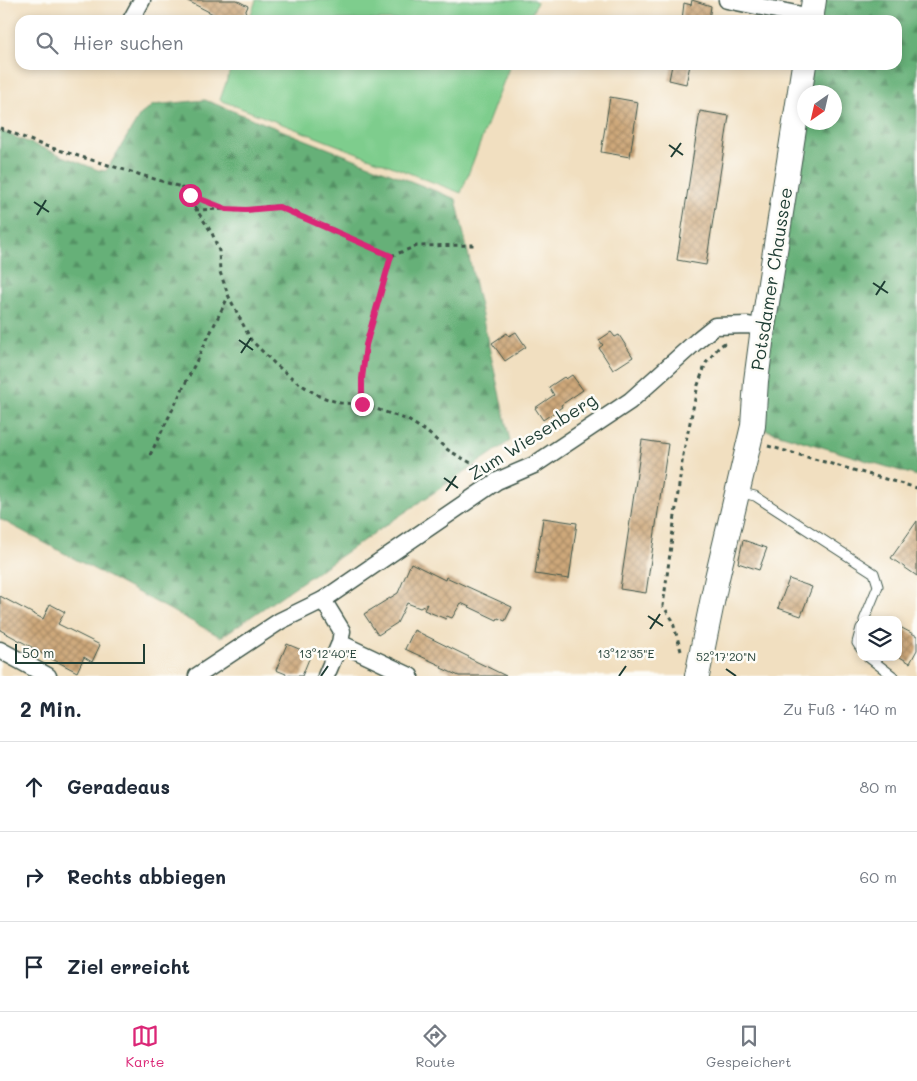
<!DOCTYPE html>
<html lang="de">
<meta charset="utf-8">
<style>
body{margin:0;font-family:Mali,sans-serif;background:#f6f6f7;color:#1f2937}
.controls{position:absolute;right:15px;bottom:15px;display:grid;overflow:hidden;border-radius:10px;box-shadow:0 2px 8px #0003}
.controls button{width:45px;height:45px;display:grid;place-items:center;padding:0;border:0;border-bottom:1px solid #e0e1e3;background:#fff;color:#1f2937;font:25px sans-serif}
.compass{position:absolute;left:797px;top:85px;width:45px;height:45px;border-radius:50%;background:#fff;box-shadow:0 2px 8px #0003;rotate:214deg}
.scale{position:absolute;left:15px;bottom:12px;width:130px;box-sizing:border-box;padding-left:5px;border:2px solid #1f3d34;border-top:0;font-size:14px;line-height:18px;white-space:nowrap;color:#1f3d34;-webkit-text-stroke:4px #fdfcf7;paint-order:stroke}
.stop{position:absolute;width:15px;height:15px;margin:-11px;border:4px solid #db2777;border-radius:50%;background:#fff}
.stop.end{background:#db2777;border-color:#fff;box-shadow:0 1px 5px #0008}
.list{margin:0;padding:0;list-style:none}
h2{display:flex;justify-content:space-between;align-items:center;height:65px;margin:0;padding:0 20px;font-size:21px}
h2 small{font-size:16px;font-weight:400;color:#747a83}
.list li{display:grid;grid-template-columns:32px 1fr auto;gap:15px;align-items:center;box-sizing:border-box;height:90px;padding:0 20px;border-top:1px solid #e0e1e3}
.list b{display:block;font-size:19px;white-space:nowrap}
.list em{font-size:16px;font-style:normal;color:#747a83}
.icon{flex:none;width:28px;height:28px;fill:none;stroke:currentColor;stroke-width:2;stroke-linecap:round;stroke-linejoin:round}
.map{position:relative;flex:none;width:917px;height:676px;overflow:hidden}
.search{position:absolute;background:#fff;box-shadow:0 2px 8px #0003;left:15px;right:15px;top:15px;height:55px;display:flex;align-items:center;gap:12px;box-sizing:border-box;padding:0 18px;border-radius:15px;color:#747a83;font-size:19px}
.sheet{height:335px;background:#fff}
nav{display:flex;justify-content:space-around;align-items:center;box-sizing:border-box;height:70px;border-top:1px solid #e0e1e3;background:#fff;font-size:14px;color:#747a83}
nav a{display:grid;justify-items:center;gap:2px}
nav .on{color:#db2777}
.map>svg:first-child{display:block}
.forest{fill:url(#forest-firs);stroke:#427656;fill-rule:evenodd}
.garden{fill:#7ecd8d;stroke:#4e8560}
.building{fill:url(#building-cross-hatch)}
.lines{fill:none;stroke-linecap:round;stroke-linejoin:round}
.lane-casing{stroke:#3e5549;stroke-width:11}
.street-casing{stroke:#3e5549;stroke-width:19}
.secondary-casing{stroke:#3e5549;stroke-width:26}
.path{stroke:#3e5549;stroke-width:3;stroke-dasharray:4 4;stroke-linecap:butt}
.lane{stroke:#fff;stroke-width:9}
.street{stroke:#fff;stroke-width:16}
.secondary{stroke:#fff;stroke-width:24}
.route{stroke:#db2777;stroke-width:6}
.ticks{fill:none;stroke:#1f3d34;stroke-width:2}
.labels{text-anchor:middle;stroke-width:5;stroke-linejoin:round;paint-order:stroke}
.street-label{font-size:18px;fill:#1f3d34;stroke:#fdfcf7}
.ticks-label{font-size:12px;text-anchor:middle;fill:#1f3d34;stroke:#fdfcf7;stroke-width:5;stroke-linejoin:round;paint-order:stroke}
</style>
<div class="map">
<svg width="917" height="676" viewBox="0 0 917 676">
<defs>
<pattern id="forest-firs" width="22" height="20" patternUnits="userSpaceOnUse" patternTransform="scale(1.25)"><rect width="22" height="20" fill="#66b078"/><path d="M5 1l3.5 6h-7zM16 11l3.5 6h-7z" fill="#539063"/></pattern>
<pattern id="building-cross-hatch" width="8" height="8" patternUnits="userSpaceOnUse" patternTransform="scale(1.25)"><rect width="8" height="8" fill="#cea87a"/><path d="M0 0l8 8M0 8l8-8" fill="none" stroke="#a78a65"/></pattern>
</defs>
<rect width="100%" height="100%" fill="#fdfcf7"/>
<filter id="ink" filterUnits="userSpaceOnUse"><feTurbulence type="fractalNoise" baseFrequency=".02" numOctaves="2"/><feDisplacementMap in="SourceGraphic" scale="10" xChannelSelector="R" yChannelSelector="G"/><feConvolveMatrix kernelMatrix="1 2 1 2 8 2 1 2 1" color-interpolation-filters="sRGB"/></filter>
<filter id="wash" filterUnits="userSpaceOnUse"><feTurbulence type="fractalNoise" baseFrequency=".0096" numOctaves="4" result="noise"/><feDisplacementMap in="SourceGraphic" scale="20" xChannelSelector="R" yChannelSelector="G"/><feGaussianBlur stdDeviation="1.12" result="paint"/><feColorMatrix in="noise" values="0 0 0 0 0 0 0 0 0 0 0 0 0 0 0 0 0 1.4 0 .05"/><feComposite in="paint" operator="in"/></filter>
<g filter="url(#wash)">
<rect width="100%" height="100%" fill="#f1dfc0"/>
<g class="forest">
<path d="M 814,0 L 917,0 L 917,476 L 753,426 L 804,65 L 897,65 L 897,20 L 811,20 ZM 804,92 L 834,92 L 834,122 L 804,122 Z"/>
<path d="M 205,100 L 456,199 L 510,441 L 221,637 L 0,519 L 0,131 L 98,170 L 106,171 L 140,115 L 153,105 Z"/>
</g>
<g class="garden">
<path d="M 256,0 L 533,0 L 537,2 L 529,20 L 249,20 Z"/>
<path d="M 232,65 L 510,65 L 461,193 L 220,100 Z"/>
</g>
<g id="blocks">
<g class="building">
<path d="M 186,0 L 236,0 L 248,6 L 242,20 L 213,20 L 215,15 Z"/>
<path d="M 692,0 L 711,6 L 709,20 L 682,20 L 684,3 L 691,5 Z"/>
<path d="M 672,65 L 690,65 L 686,84 L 669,80 Z"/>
<path d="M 610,97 L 638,102 L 630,157 L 601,152 Z"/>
<path d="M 700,111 L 729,116 L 706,265 L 677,260 Z"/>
<path d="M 516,332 L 526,347 L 505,361 L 492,343 L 507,333 L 509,336 Z"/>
<path d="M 611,332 L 615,337 L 619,335 L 633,357 L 613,370 L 599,348 L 603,345 L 599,340 Z"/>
<path d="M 572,375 L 583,390 L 561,405 L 562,407 L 543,420 L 535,408 L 554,395 L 549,387 L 564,377 L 566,379 Z"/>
<path d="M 642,440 L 668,444 L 646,593 L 620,589 Z"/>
<path d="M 543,518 L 577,523 L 569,579 L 535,574 Z"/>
<path d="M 917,521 L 917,576 L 891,558 Z"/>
<path d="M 743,540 L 767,548 L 759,570 L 738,563 Z"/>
<path d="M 411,563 L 445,580 L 446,577 L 512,607 L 505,621 L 498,618 L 497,620 L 461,603 L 452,618 L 447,616 L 446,619 L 424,610 L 427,604 L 420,608 L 407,603 L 397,623 L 378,635 L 364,614 L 398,593 Z"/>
<path d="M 789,579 L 812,587 L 801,616 L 778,608 Z"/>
<path d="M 0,596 L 43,619 L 50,604 L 65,612 L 58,624 L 100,645 L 92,662 L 84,657 L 77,672 L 37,651 L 37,650 L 0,630 Z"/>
<path d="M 898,626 L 917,636 L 917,650 L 910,663 L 898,656 Z"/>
<path d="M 414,630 L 469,657 L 469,658 L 506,676 L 459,676 L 441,668 L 442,666 L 405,649 Z"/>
<path d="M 287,644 L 311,654 L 302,676 L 291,676 L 276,670 Z"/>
</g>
</g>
</g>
<g filter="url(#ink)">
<use href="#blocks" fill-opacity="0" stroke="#3e5549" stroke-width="1"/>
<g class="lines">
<g class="lane-casing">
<g id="lane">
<path d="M 738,492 L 755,496 L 874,573 L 878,586 L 864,620"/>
<path d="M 861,628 L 857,643 L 861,649"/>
<path d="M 868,657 L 893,676"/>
</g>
</g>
<g class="street-casing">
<g id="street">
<path d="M 727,0 L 811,17"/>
<path d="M 131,20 L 142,0"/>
<path d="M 323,600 L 342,631 L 340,643 L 410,676"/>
<path d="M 0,650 L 48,676"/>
<path d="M 197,676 L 280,621 L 323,600 L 497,481 L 534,465 L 630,401 L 700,338 L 715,326 L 748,325 L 763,328"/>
<path d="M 326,676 L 340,643"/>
</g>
</g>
<g class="secondary-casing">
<g id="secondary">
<path d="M 811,20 L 814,0"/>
<path d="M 697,676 L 717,578 L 753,426 L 756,381 L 763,328 L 804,65"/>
</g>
</g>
<g class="path">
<path d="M 0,128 L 42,145 L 181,187 C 198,201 224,211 246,210 C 260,209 272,204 285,209 L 391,256"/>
<path d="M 181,187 L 212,233 L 219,251 L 220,272 L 229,297 L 251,340 L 274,363 L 297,382 L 319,396 L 340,403 L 362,404 L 408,420 L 427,432 L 448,450 L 485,471"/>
<path d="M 195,210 L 223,209"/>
<path d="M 362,404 L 362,379 L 366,345 L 391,256 L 417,246 L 475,245"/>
<path d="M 768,446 L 917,488"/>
<path d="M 150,455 L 228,297"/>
<path d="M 681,651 L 672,619 L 663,606 L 683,455 L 698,385 L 706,363 L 719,347 L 726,342"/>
</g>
<use href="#lane" class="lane"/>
<use href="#street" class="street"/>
<use href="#secondary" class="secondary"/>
</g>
</g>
<g class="lines" filter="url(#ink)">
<path class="route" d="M 190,195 L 226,209 L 246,210 L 279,207 L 391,256 L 366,345 L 362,379 L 362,404"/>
</g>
<path class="ticks" d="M 669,145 L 683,155M 671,157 L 681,143M 34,202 L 49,212M 37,215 L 46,200M 873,283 L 888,293M 876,295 L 885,281M 239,340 L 253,350M 241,353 L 251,338M 444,478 L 458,488M 446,491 L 456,476M 648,616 L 663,626M 650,629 L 660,614M 726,669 L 736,676M 321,676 L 328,666M 619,676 L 626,666"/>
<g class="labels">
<g class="street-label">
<text transform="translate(772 279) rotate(-81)" y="6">Potsdamer Chaussee</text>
<text transform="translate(533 437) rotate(-32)" y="6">Zum Wiesenberg</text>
</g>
</g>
<g class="ticks-label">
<text x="328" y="658">13°12'40"E</text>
<text x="626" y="658">13°12'35"E</text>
<text x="726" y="661">52°17'20"N</text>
</g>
</svg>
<div class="controls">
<button><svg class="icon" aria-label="layers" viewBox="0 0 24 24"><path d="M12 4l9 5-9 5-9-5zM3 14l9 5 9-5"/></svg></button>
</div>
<svg class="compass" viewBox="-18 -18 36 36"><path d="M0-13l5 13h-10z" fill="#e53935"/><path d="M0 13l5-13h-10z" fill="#747a83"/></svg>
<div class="scale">50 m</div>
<div class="stop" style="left:190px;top:195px"></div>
<div class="stop end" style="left:362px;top:404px"></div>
<div class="search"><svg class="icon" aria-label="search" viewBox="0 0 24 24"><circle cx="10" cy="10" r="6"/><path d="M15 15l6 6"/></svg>Hier suchen</div>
</div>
<section class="sheet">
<h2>2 Min.<small>Zu Fuß · 140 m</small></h2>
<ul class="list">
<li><svg class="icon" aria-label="ahead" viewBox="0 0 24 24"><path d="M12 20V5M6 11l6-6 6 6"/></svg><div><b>Geradeaus</b></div><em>80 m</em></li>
<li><svg class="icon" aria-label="right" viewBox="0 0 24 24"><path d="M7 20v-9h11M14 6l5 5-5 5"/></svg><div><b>Rechts abbiegen</b></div><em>60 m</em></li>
<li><svg class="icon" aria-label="arrive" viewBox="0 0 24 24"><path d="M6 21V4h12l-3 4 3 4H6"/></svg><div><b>Ziel erreicht</b></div></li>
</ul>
</section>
<nav>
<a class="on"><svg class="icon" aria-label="map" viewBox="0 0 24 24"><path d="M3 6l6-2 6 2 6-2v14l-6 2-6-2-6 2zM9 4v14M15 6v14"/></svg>Karte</a>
<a><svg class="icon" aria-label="directions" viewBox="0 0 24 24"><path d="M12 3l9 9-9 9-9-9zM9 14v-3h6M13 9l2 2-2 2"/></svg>Route</a>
<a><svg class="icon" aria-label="saved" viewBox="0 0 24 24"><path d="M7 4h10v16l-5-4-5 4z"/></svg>Gespeichert</a>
</nav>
